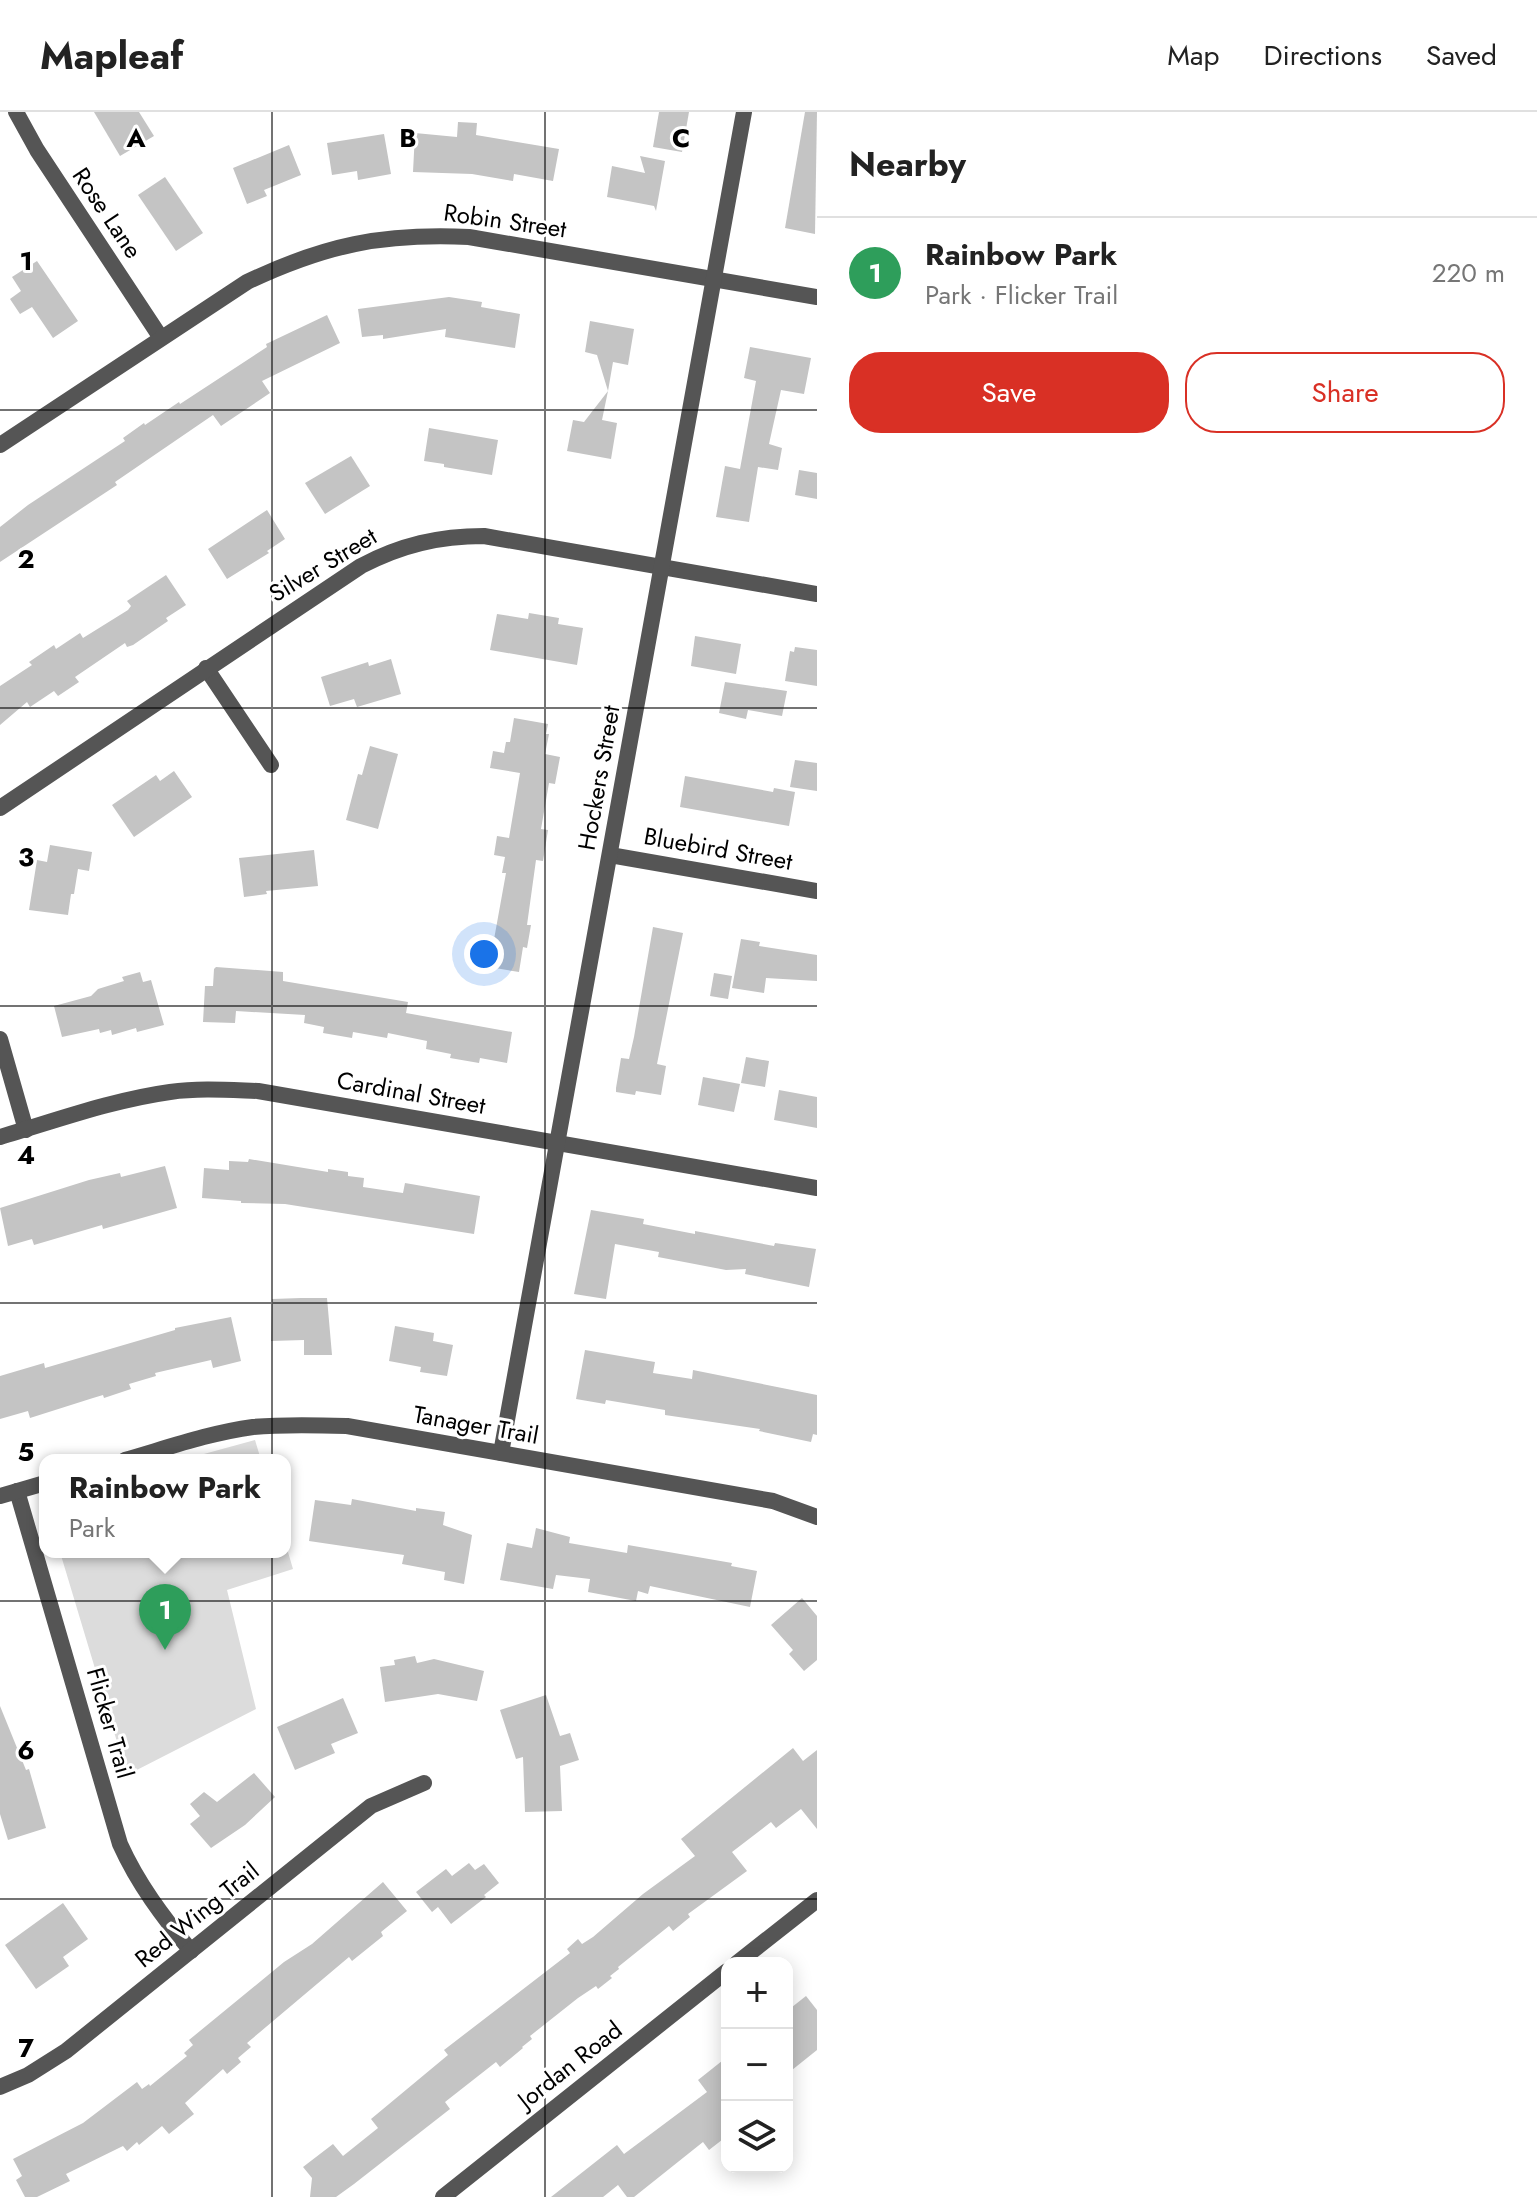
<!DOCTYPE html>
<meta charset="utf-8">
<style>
body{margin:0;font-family:Jost,sans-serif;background:#f2f2f2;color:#222}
.controls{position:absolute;right:24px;bottom:24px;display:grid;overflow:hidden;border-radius:16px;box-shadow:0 4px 20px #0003}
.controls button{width:72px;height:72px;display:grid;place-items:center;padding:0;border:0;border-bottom:2px solid #e0e0e0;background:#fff;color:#222;font:40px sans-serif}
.you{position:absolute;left:484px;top:842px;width:28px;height:28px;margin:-20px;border:6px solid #fff;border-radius:50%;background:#1a73e8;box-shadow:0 0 0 12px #1a73e833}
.badge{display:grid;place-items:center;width:52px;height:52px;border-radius:50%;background:#d93025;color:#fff;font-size:26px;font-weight:700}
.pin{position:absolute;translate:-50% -66px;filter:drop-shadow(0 2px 4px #0008)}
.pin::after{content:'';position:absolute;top:42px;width:28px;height:24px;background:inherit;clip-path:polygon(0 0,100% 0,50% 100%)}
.popup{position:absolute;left:39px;top:1342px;width:252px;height:104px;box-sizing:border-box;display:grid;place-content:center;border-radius:16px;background:#fff;filter:drop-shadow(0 2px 6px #0005);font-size:26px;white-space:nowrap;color:#767676}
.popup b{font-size:30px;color:#222}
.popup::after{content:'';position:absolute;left:50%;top:100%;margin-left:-16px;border:16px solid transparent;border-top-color:#fff}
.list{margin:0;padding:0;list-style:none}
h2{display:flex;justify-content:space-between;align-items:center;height:104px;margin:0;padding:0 32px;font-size:34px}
h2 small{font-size:26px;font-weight:400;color:#767676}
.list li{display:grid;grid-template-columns:52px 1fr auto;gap:24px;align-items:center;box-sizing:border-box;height:112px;padding:0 32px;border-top:2px solid #e0e0e0}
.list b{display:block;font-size:30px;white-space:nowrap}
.list p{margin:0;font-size:26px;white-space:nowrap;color:#767676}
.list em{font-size:26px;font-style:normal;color:#767676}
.actions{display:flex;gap:16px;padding:24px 32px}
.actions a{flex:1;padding:18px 0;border:2px solid #d93025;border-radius:32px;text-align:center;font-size:28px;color:#d93025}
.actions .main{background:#d93025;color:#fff}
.icon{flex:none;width:44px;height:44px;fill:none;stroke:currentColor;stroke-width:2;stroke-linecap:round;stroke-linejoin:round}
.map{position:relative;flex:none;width:817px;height:2085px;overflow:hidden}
header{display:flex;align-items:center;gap:48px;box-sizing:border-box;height:112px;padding:0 40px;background:#fff;border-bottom:2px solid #e0e0e0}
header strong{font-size:38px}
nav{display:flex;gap:44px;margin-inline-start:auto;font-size:28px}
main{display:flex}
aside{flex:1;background:#fff}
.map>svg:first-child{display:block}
.green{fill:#dcdcdc}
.building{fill:#c4c4c4}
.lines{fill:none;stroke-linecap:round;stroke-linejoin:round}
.street{stroke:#555;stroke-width:16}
.grid{fill:none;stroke:#000;stroke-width:2;stroke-opacity:0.55}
.labels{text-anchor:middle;stroke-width:6;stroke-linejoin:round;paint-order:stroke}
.street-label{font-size:24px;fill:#000;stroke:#fff}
.grid-label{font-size:26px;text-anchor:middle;font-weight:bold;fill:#000;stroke:#fff;stroke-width:6;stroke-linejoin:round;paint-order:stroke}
</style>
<header>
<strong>Mapleaf</strong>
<nav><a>Map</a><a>Directions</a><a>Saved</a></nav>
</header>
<main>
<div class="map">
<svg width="817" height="2085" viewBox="0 0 817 2085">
<rect width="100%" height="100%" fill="#fff"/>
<g class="green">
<path d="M 255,1328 L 261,1348 L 182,1348 Z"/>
<path d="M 285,1430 L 293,1457 L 227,1478 L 256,1597 L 127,1663 L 60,1440 L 285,1440 Z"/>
</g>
<g class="building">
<path d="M 94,0 L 139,0 L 154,24 L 120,44 Z"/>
<path d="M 659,0 L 689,0 L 682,40 L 653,35 Z"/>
<path d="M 805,0 L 817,0 L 815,122 L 785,116 Z"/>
<path d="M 458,10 L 477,11 L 476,23 L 559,37 L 553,69 L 514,62 L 513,69 L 472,62 L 413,60 L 415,21 L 457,25 Z"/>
<path d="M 384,22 L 391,62 L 358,68 L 357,59 L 332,63 L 327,31 Z"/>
<path d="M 289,33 L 301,63 L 264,78 L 267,84 L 247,92 L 233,56 Z"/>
<path d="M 640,44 L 665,49 L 656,99 L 654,94 L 607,85 L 612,54 L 645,61 Z"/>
<path d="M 165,65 L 203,121 L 176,139 L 138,83 Z"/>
<path d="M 37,149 L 78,209 L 53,226 L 32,195 L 20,202 L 10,187 L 21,179 L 12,165 Z"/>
<path d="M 449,185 L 482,190 L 481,195 L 520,202 L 515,236 L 445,225 L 446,217 L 383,227 L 383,223 L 362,225 L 358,197 Z"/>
<path d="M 327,203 L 340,231 L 262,269 L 270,281 L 221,314 L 213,303 L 115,370 L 117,373 L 0,450 L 0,415 L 28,393 L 125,329 L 123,326 L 144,311 L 145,313 L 179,290 L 180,292 L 267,235 L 266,232 Z"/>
<path d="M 590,209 L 634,217 L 628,253 L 613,250 L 608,279 L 597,243 L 585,240 Z"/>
<path d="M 750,235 L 811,246 L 804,282 L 781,278 L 769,332 L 782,336 L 778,358 L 758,355 L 749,410 L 716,405 L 725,354 L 740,357 L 756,269 L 744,266 Z"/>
<path d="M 608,279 L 602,308 L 617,311 L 611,347 L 567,339 L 573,308 L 584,310 Z"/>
<path d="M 429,316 L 498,328 L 492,363 L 444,355 L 444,352 L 424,349 Z"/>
<path d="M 351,344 L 370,374 L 325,402 L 305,371 Z"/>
<path d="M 799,358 L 817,361 L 817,387 L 795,383 Z"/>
<path d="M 267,398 L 285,427 L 267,439 L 269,441 L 227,467 L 208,437 Z"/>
<path d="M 166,463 L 186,493 L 166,506 L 168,509 L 133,533 L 127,535 L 125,531 L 75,565 L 79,570 L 58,584 L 54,579 L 30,595 L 27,590 L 0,613 L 0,574 L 32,553 L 29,550 L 54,533 L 56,537 L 80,521 L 83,526 L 128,498 L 131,494 L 127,489 Z"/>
<path d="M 529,501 L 559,506 L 558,512 L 583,516 L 577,553 L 490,538 L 497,502 L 528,507 Z"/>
<path d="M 695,524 L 741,532 L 736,562 L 691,554 Z"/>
<path d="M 795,535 L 817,538 L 817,574 L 785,569 L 790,539 L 794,540 Z"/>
<path d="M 391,547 L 401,582 L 357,595 L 354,587 L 330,594 L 321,565 L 368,550 L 369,554 Z"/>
<path d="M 725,570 L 787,579 L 782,604 L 748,598 L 746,607 L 719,601 Z"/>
<path d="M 514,606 L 548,612 L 546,622 L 549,622 L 545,642 L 560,645 L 555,672 L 549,671 L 541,717 L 548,718 L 543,749 L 536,748 L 527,813 L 531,813 L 527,836 L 523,835 L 519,860 L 489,855 L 506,761 L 502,761 L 505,745 L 494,743 L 497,724 L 509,726 L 520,661 L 490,656 L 493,639 L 504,641 L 506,630 L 510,630 Z"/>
<path d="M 370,634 L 398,642 L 378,717 L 346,708 L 358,662 L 362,663 Z"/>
<path d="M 795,648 L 817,651 L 817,679 L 790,675 Z"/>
<path d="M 174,659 L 192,685 L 134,725 L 112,693 L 156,663 L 160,669 Z"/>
<path d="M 685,664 L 773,680 L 774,676 L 795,680 L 789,714 L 680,695 Z"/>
<path d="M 50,733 L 92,740 L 89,759 L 78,757 L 74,782 L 71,782 L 68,803 L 29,798 L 37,748 L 47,750 Z"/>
<path d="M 314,738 L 318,774 L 266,779 L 267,782 L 244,785 L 239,746 Z"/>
<path d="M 653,815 L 683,821 L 657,952 L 666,954 L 661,983 L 636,979 L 635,983 L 616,980 L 616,976 L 621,946 L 629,947 L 634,925 Z"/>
<path d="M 741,827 L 760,830 L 759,834 L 817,843 L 817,869 L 766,866 L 764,881 L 732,876 Z"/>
<path d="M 216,855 L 283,860 L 283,869 L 408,890 L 406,901 L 512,920 L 507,951 L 480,946 L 479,951 L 450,946 L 451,942 L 426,937 L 427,929 L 388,921 L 387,926 L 353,920 L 352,926 L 323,921 L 324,915 L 304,911 L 305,903 L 236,899 L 235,911 L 203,910 L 205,874 L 213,874 L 214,857 Z"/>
<path d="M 140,860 L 143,870 L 151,868 L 164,913 L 137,920 L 136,916 L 112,923 L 111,918 L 100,921 L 99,917 L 62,925 L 54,894 L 91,884 L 98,877 L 124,869 L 122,865 Z"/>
<path d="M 714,861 L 732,864 L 728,887 L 710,884 Z"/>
<path d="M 746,945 L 769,949 L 765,975 L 741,971 Z"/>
<path d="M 703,965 L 740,972 L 734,1000 L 698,993 Z"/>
<path d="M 779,978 L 817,985 L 817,1016 L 774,1008 Z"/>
<path d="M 249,1047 L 328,1060 L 328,1057 L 348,1060 L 348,1064 L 364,1066 L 363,1075 L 403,1081 L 405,1071 L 480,1084 L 474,1122 L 285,1092 L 241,1091 L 241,1089 L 202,1086 L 204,1056 L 229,1058 L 229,1049 L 248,1050 Z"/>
<path d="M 165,1054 L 177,1096 L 103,1117 L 102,1113 L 34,1133 L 32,1127 L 8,1134 L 0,1096 L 89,1068 L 120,1061 L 121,1065 Z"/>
<path d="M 591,1098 L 644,1107 L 643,1112 L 695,1122 L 695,1119 L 774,1134 L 775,1131 L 816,1137 L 809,1175 L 745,1162 L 746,1157 L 726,1158 L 658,1145 L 659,1140 L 615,1132 L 606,1187 L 574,1182 Z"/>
<path d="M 301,1186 L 327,1186 L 332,1243 L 304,1243 L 304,1228 L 271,1229 L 272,1187 Z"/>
<path d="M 231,1205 L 241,1249 L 213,1256 L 211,1248 L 155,1261 L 156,1264 L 129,1272 L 131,1277 L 104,1286 L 103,1283 L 93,1286 L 30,1306 L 28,1299 L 0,1307 L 0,1264 L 44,1251 L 45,1256 L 175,1218 L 175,1216 Z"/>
<path d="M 395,1214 L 434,1221 L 433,1229 L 453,1233 L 447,1264 L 420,1260 L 421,1255 L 389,1249 Z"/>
<path d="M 585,1238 L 655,1250 L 653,1261 L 692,1267 L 693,1258 L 817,1283 L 817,1323 L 813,1322 L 811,1330 L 759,1319 L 760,1317 L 665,1303 L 665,1298 L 606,1288 L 605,1292 L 576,1287 Z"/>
<path d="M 352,1387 L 416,1399 L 416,1396 L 445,1400 L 443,1413 L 472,1423 L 464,1472 L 444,1468 L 445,1460 L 402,1452 L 404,1443 L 309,1429 L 315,1388 L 351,1393 Z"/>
<path d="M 536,1416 L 570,1425 L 569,1431 L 627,1441 L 628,1433 L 732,1451 L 731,1454 L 757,1459 L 750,1495 L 650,1474 L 648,1482 L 638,1479 L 636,1489 L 588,1480 L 590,1467 L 556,1463 L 553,1477 L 500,1468 L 507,1431 L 532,1436 Z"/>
<path d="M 802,1486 L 817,1504 L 817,1548 L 804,1559 L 789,1542 L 793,1538 L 771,1513 Z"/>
<path d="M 415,1544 L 417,1551 L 434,1547 L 484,1559 L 477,1589 L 438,1582 L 385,1590 L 380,1555 L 395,1553 L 394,1548 Z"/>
<path d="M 546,1583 L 560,1624 L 570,1621 L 579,1648 L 560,1654 L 562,1699 L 525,1700 L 523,1645 L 516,1647 L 500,1598 Z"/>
<path d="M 343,1586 L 358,1621 L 331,1632 L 335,1641 L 295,1658 L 277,1615 Z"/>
<path d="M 0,1594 L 26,1658 L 29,1657 L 46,1716 L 8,1728 L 0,1702 Z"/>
<path d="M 793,1636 L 803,1649 L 817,1638 L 817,1717 L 801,1697 L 776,1716 L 771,1710 L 732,1740 L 747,1759 L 688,1802 L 690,1805 L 673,1819 L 669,1814 L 618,1855 L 619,1857 L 610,1864 L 612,1866 L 598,1877 L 596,1874 L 578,1886 L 530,1924 L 532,1927 L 522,1935 L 523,1936 L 500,1955 L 496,1950 L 445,1990 L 450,1997 L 354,2072 L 336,2085 L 310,2085 L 312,2066 L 303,2055 L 333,2032 L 343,2044 L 378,2016 L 371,2007 L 448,1943 L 444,1938 L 570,1841 L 567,1837 L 578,1827 L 582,1832 L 593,1825 L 643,1782 L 695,1744 L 681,1727 Z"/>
<path d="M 254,1661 L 275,1685 L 245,1713 L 211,1736 L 190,1712 L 200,1704 L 190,1692 L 204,1680 L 217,1690 Z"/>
<path d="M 469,1751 L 475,1758 L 484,1752 L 499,1771 L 484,1783 L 486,1785 L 451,1812 L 438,1795 L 432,1800 L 416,1780 L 446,1757 L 452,1764 Z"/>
<path d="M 383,1770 L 407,1799 L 381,1820 L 383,1824 L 352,1849 L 349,1845 L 247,1931 L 251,1935 L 238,1946 L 241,1950 L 227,1962 L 223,1957 L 185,1991 L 194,2002 L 169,2022 L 162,2014 L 139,2033 L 137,2030 L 127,2039 L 123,2034 L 66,2062 L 70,2069 L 37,2085 L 25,2085 L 16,2068 L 22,2064 L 13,2047 L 83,2011 L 137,1970 L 142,1977 L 149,1972 L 150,1974 L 187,1944 L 184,1941 L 193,1933 L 189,1928 L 284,1850 L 312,1832 Z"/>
<path d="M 63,1791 L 88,1827 L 63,1845 L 69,1854 L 36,1877 L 5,1833 Z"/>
<path d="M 806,1884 L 817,1898 L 817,1938 L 787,1962 L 787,1899 Z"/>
<path d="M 727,1945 L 727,2024 L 709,2038 L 703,2030 L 634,2085 L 627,2085 L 618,2073 L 603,2085 L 551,2085 L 617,2033 L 624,2042 L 707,1980 L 698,1968 Z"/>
</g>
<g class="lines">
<g class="street">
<path d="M 16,0 L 37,38 L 161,226"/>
<path d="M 0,333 L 247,170 C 325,133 382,121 469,125 L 817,185"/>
<path d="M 206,556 L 271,653"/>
<path d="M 0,696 L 361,454 C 401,433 439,424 484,424 L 817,482"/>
<path d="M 610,743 L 817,779"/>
<path d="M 0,927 L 26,1018"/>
<path d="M 0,1025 C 55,1009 112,988 170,980 C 199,976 228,978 258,979 L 817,1076"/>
<path d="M 501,1341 L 744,0"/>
<path d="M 125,1348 C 167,1336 209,1321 253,1315 C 284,1312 315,1313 347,1314 L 773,1389 L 817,1405"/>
<path d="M 17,1379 L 120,1732 C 138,1772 163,1805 191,1839"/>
<path d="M 0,1384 L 45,1371"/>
<path d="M 737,1851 L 817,1788"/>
<path d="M 0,1975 L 28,1963 L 66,1939 L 371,1694 L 424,1671"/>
<path d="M 443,2085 L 727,1859"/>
</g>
</g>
<path class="grid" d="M 272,0 L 272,2085M 545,0 L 545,2085M 0,298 L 817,298M 0,596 L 817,596M 0,894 L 817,894M 0,1191 L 817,1191M 0,1489 L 817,1489M 0,1787 L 817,1787"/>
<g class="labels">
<g class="street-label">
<text transform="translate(107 101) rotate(56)" y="8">Rose Lane</text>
<text transform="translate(505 109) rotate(8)" y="8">Robin Street</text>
<text transform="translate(323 453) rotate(-31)" y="8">Silver Street</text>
<text transform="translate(599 666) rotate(-80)" y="8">Hockers Street</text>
<text transform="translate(718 737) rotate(10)" y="8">Bluebird Street</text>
<text transform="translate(411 981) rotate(10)" y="8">Cardinal Street</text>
<text transform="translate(476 1313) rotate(10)" y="8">Tanager Trail</text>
<text transform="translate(110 1611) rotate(74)" y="8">Flicker Trail</text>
<text transform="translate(197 1803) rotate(-39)" y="8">Red Wing Trail</text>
<text transform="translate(570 1953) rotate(-38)" y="8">Jordan Road</text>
</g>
</g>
<g class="grid-label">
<text x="136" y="35">A</text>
<text x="408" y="35">B</text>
<text x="681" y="35">C</text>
<text x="26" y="158">1</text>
<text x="26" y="456">2</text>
<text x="26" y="754">3</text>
<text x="26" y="1052">4</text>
<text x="26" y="1349">5</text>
<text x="26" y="1647">6</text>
<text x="26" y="1945">7</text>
</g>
</svg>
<div class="controls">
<button>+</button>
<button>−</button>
<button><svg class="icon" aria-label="layers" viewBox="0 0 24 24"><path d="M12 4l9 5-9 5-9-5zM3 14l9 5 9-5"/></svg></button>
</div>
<div class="you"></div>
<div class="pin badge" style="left:165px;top:1538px;background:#2e9e5b">1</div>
<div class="popup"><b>Rainbow Park</b>Park</div>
</div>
<aside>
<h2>Nearby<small></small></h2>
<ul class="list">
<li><span class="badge" style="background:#2e9e5b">1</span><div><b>Rainbow Park</b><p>Park · Flicker Trail</p></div><em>220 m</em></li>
</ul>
<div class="actions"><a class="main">Save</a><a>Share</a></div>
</aside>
</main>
